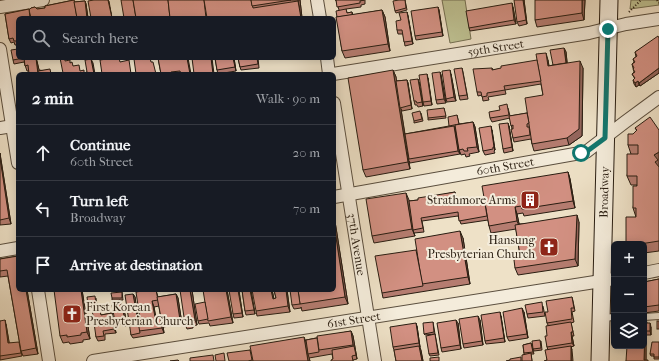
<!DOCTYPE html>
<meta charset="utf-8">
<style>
body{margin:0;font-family:"IM FELL French Canon",serif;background:#242831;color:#f1f3f6}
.controls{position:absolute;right:12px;bottom:12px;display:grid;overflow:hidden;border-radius:6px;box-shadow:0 2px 10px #0003}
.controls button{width:36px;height:36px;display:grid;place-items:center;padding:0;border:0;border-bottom:1px solid #363941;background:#171b24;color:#f1f3f6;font:20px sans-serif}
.stop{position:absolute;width:12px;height:12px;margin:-9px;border:3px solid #0f766e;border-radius:50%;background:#fff}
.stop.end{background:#0f766e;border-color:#fff;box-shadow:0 1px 4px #0008}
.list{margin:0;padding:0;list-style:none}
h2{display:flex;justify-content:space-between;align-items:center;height:52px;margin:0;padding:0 16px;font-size:17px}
h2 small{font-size:13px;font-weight:400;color:#9ea1a6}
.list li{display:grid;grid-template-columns:26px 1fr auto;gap:12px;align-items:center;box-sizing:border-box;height:56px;padding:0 16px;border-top:1px solid #363941}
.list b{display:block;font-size:15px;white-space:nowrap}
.list p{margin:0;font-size:13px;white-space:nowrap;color:#9ea1a6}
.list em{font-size:13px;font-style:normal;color:#9ea1a6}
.icon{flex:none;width:22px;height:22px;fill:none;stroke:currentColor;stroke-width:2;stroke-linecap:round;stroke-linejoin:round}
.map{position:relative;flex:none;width:659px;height:361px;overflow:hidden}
.search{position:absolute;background:#171b24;box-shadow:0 2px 10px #0003;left:16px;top:16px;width:320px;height:44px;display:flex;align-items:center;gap:10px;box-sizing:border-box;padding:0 14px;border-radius:6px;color:#9ea1a6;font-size:15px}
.panel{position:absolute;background:#171b24;box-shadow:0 2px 10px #0003;left:16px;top:72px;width:320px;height:220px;border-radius:6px}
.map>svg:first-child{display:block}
.green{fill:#bec192;stroke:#746f52}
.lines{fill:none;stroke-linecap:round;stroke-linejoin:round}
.lane-casing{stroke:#5a4e3e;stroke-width:8}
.street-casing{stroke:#5a4e3e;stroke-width:14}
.secondary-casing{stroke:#291d11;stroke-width:19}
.path{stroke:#291d11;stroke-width:2;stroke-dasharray:1 2;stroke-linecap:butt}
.lane{stroke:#f4ecdb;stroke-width:6}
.street{stroke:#f4ecdb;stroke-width:12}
.secondary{stroke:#f4ecdb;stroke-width:17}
.wall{fill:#b57c70;stroke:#291d11;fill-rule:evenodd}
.shaded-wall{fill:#93655b;stroke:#291d11}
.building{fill:#d29082;stroke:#291d11}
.route{stroke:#0f766e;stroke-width:5}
.labels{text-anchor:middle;stroke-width:4;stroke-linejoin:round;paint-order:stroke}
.street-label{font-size:12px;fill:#291d11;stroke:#f4ecdb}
.poi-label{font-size:12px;fill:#291d11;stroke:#f4ecdb;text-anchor:end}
</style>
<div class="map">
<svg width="659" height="361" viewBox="0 0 659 361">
<rect width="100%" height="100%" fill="#eee1c7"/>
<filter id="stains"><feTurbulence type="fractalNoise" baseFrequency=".005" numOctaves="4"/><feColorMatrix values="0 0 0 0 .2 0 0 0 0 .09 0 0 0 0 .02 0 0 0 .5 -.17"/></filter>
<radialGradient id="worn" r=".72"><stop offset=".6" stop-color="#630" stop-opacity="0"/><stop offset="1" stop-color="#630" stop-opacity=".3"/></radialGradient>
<g class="green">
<path d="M 442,0 L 465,0 L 471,39 L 450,43 Z"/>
<path d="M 631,0 L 659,0 L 659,5 L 630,9 Z"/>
</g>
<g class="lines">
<g class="lane-casing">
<g id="lane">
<path d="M 644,317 L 659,316"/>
<path d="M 602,318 L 614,317"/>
</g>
</g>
<g class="street-casing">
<g id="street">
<path d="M 317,0 L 320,18"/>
<path d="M 0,7 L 43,0"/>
<path d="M 0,49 L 18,163"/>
<path d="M 327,58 L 329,74"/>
<path id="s1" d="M 333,74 L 589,33 L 626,24 L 659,19"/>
<path id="s2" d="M 334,103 L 375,361"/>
<path d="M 0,128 L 18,125"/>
<path id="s3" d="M 334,197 L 586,152 L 625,122 L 659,97"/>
<path d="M 0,251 L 18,248"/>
<path d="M 644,273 L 659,270"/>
<path d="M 38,290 L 49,361"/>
<path id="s4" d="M 93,361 L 614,279"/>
</g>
</g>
<g class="secondary-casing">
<g id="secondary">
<path id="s5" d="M 600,361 L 609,0"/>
</g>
</g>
<g class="path">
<path d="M 657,0 L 659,3"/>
<path d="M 629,12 L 641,0"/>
</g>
<use href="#lane" class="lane"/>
<use href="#street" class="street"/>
<use href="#secondary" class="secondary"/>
</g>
<g class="wall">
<path d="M 74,0 L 74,2 L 85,1 L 86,4 L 88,18 L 18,18 L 18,45 L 15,45 L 14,42 L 11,43 L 9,39 L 5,14 L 29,10 L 31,8 L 35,7 L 37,9 L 45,8 L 45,6 Z"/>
<path d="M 121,0 L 300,0 L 302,18 Z"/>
<path d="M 335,0 L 365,0 L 365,4 L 361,5 L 361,7 L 346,9 L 347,13 L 352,12 L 353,15 L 382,10 L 385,17 L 390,51 L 345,58 L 342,51 L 337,17 L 339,10 L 336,0 Z"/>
<path d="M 405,0 L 407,10 L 396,13 L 395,11 Z"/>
<path d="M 524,0 L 527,24 L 519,26 L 517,22 Z"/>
<path d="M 585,0 L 584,20 L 537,27 L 535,20 Z"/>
<path d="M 438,7 L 439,10 L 443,36 L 416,40 L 415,36 Z"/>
<path d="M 513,7 L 516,24 L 470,31 L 469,28 Z"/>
<path d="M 407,12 L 408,16 L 413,44 L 405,46 L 403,34 L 398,34 L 397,30 L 401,20 Z"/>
<path d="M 659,38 L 659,73 L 640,86 L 639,85 L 636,87 L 634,84 L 633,80 L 635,79 L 632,74 L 634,72 L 632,64 L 634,62 L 633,59 L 636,57 L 635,52 Z"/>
<path d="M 564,48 L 566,52 L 567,63 L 583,68 L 582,136 L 569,145 L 534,151 L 532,144 L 531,139 L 514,142 L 513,138 L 512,129 L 510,118 L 492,122 L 490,118 L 508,108 L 510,116 L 527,113 L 543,95 L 541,84 L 505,90 L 506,94 L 488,97 L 489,100 L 483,101 L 482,95 L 478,96 L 477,92 L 492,68 L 493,70 L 548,60 L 549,66 L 553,65 Z"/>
<path d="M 18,58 L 36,58 L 39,70 L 51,72 L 27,71 L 24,62 L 14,64 L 13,60 Z"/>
<path d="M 158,58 L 191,74 L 161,74 Z"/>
<path d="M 215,58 L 234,58 L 236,71 L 218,74 L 217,70 Z"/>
<path d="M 238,58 L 258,58 L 259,68 L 241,70 L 240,67 Z"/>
<path d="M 262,58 L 271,58 L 262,59 Z"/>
<path d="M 462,68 L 463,72 L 468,99 L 460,100 L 459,96 Z"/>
<path d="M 393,70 L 396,77 L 396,81 L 407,80 L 408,83 L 412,109 L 402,111 L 401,109 L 405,134 L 449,126 L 457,115 L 459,124 L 473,122 L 475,127 L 479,152 L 469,154 L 470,156 L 466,157 L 465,154 L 461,155 L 459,150 L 456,127 L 455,127 L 460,154 L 410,163 L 409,161 L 410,169 L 366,177 L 363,170 Z"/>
<path d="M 440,72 L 441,75 L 446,103 L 437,104 L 436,100 Z"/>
<path d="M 451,74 L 456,101 L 447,102 L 446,99 Z"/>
<path d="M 428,78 L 432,105 L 424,106 L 423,102 Z"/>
<path d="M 419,82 L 423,106 L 418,107 L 417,105 L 415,105 L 414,101 Z"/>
<path d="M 444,108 L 446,118 L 428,120 L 428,118 Z"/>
<path d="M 421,113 L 423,121 L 414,123 L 414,121 Z"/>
<path d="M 509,126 L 513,151 L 504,153 L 503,149 Z"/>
<path d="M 635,128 L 659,130 L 659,251 L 644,253 L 644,244 L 626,244 L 636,217 L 633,208 L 637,185 L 631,185 L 627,176 L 631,154 L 628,145 L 633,134 L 637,131 Z"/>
<path d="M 492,130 L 495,150 L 494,151 L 495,153 L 485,155 L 483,151 Z"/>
<path d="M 0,153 L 11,224 L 0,225 Z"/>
<path d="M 568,172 L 570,179 L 575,208 L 524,216 L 523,213 L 517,214 L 519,224 L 579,222 L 578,266 L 518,275 L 515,268 L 520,255 L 516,229 L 491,233 L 489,226 L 488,220 L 461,224 L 458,216 L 422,221 L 424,232 L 414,233 L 415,236 L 374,243 L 372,236 L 409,200 L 409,201 L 418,200 L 455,192 L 457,202 L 484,198 Z"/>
<path d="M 334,215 L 348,304 L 302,311 L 301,307 L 301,308 L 294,309 L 292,305 Z"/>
<path d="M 463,238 L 470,284 L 383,298 L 382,293 L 416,250 Z"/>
<path d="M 18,256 L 18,290 L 27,290 L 38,354 L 23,356 L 21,351 L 22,356 L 0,360 L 0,321 L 6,324 L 9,343 L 20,345 L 8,276 L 0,277 L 0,259 Z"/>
<path d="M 659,279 L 659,311 L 644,313 L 644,282 Z"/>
<path d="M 82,290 L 90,339 L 83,340 L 83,342 L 70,344 L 69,342 L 63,343 L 60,336 Z"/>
<path d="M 156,290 L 158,297 L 176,294 L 178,298 L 182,324 L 163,327 L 163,326 L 164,333 L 133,338 L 131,335 L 133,294 L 135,297 L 138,320 L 140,319 ZM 159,306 L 161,319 L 156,317 L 154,307 Z"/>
<path d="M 192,290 L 197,325 L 193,326 L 193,328 L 187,329 L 185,324 Z"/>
<path d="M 227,290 L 233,323 L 210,326 L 209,323 L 199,324 L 198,321 L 205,302 Z"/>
<path d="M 242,290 L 251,290 L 255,314 L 246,315 L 245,311 Z"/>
<path d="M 272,290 L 274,299 L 276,298 L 274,290 L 287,290 L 290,312 L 257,316 L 256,311 Z"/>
<path d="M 239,291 L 243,317 L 234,318 L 233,314 Z"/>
<path d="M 122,292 L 123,300 L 112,300 L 112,298 Z"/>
<path d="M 572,297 L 573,301 L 575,311 L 572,312 L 574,322 L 571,323 L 574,336 L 572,336 L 574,346 L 571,347 L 572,350 L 547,360 L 548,350 L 547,347 L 548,325 L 547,323 L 548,312 Z"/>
<path d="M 96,298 L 97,306 L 89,307 L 88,305 Z"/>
<path d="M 120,300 L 122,310 L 123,310 L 125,314 L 126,326 L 122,326 L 121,324 L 116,325 L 115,322 L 118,304 Z"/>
<path d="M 543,306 L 545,316 L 528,318 L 527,314 Z"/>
<path d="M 99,308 L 101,315 L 112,313 L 113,317 L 116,333 L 105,334 L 105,340 L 98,341 L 96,337 Z"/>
<path d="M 524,312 L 528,338 L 509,341 L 507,337 Z"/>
<path d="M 501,316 L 505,342 L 486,344 L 485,341 Z"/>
<path d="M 644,318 L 647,322 L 647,323 L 651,327 L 651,335 L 646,335 L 646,360 L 626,361 Z"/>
<path d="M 480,320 L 483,345 L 464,348 L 463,344 Z"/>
<path d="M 433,322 L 435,334 L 425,335 L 424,334 Z"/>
<path d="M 458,323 L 461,349 L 442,352 L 441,348 Z"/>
<path d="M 417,326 L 420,347 L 423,361 L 396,361 L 394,350 L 393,347 Z"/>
<path d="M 351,331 L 353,336 L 357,359 L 353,360 L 353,361 L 331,361 L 333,359 L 332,354 L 309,358 L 310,361 L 229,361 L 250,350 L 251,353 L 306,340 Z"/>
<path d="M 435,334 L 439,355 L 430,356 L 429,354 Z"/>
<path d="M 541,341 L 542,350 L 534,351 L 533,349 Z"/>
<path d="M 659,342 L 659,359 L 654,359 L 654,356 L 651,356 L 650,354 Z"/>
<path d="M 531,343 L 534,354 L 531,354 L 532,361 L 522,361 L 524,354 L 523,345 Z"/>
</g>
<g class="shaded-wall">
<path d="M 108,0 L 109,1 L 112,18 Z"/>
<path d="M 298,0 L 300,0 L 302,18 L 301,18 Z"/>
<path d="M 523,0 L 524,0 L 527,24 L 526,20 Z"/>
<path d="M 582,0 L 585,0 L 584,20 L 582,13 Z"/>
<path d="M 85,1 L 86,4 L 88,18 L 87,18 Z"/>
<path d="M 512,3 L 513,7 L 516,24 L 514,20 Z"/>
<path d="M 438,7 L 439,10 L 443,36 L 442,32 Z"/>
<path d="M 382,10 L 385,17 L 390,51 L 388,44 Z"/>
<path d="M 407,12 L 408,16 L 413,44 L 412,41 Z"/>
<path d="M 564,48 L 566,52 L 568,70 L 567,66 Z"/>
<path d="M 546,53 L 548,60 L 550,73 L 548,66 Z"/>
<path d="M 36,58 L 37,61 L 40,74 L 38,74 Z"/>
<path d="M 187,58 L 188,58 L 191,74 L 190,74 Z"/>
<path d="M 211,58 L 212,58 L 214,74 L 213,74 Z"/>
<path d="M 233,58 L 234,58 L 236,71 L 235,67 Z"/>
<path d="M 91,59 L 93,63 L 95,74 L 94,74 Z"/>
<path d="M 580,61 L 583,68 L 582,136 L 569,145 L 567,138 Z"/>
<path d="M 659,68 L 659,73 L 640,86 L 639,83 Z"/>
<path d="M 393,70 L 396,77 L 410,169 L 408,162 Z"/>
<path d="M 450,70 L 451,74 L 456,101 L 454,97 Z"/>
<path d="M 440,72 L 441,75 L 446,103 L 444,99 Z"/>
<path d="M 427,74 L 428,78 L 432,105 L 431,101 Z"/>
<path d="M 418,79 L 419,82 L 423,106 L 422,102 Z"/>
<path d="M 407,80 L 408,83 L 412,109 L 411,105 Z"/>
<path d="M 638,81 L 639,85 L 636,87 L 635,83 Z"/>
<path d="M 473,122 L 475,127 L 479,152 L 477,147 Z"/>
<path d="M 508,123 L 509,126 L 513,151 L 512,147 Z"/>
<path d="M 454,126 L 455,129 L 460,154 L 458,151 Z"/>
<path d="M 491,126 L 492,130 L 495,150 L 494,147 Z"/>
<path d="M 659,152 L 659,171 L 655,162 L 654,155 Z"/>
<path d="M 0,153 L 0,154 L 11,224 L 9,218 L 0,158 Z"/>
<path d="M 568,172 L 570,179 L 575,208 L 573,201 Z"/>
<path d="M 406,193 L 409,200 L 414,229 L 413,230 L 415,236 L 412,229 Z"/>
<path d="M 515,207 L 517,214 L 520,228 L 517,221 Z"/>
<path d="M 334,215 L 348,304 L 345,297 L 334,224 Z"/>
<path d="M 577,215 L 579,222 L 578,266 L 575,259 Z"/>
<path d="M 460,231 L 463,238 L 470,284 L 468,277 Z"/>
<path d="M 26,290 L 27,290 L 38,354 L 36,348 Z"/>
<path d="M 81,290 L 82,290 L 90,339 L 87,332 Z"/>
<path d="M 190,290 L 192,290 L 197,325 L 195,320 Z"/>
<path d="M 226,290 L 227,290 L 233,323 L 231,317 Z"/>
<path d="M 238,290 L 239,291 L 243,317 L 242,313 Z"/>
<path d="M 250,290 L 251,290 L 255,314 L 254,310 Z"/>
<path d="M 271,290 L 272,290 L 275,304 L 273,299 Z"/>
<path d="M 286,290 L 287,290 L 290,312 L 288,306 Z"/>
<path d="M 133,294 L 135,297 L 140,331 L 139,331 Z"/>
<path d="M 176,294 L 178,298 L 182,324 L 180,320 Z"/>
<path d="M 152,301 L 154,307 L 156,323 L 155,317 Z"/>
<path d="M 522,308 L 524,312 L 528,338 L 527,334 Z"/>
<path d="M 123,310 L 125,314 L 126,326 L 125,322 Z"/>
<path d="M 500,312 L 501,316 L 505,342 L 504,338 Z"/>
<path d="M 112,313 L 113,317 L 116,333 L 114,329 Z"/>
<path d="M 160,316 L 163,326 L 164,333 L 162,328 Z"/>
<path d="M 478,316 L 480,320 L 483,345 L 482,341 Z"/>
<path d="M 5,320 L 6,324 L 10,347 L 8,343 Z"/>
<path d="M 456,320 L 458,323 L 461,349 L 460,345 Z"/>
<path d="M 416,323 L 417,326 L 420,347 L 419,343 Z"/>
<path d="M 650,323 L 651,327 L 651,335 L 650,331 Z"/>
<path d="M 351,331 L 353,336 L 357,359 L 353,345 Z"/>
<path d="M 645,331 L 646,335 L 646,361 L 644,360 Z"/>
<path d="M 571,332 L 572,336 L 574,346 L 572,343 Z"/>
<path d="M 304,337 L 307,344 L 308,354 L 310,361 L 308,361 Z"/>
<path d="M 419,346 L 421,350 L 423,361 L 422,361 Z"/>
<path d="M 571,346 L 572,350 L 573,361 L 571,361 Z"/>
</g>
<g class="building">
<path d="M 74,0 L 77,18 L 31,18 L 29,10 L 31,8 L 35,7 L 37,9 L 45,8 L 45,6 Z"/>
<path d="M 94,0 L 108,0 L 112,18 L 91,18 L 88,1 Z"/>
<path d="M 121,0 L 133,0 L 136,18 L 124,18 Z"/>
<path d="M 133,0 L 168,0 L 170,18 L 136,18 Z"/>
<path d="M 168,0 L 204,0 L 206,18 L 170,18 Z"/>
<path d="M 204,0 L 251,0 L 253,8 L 298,1 L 301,18 L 207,18 Z"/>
<path d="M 251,0 L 291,0 L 252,6 Z"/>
<path d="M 336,0 L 364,0 L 360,1 L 360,3 L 337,7 Z"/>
<path d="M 399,0 L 405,0 L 406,8 L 395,11 L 393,1 Z"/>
<path d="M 514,0 L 523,0 L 526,20 L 517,22 Z"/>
<path d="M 535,0 L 582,0 L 582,13 L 535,20 Z"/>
<path d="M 85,1 L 87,18 L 77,18 L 74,2 Z"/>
<path d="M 512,3 L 514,20 L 469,28 L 466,11 Z"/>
<path d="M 438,7 L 442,32 L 415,36 L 411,11 Z"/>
<path d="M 29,9 L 30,18 L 18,18 L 18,41 L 14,41 L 13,38 L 9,39 L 5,14 Z"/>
<path d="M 346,9 L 347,13 L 352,12 L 352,15 L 337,17 L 336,11 Z"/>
<path d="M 382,10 L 388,44 L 342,51 L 336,17 Z"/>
<path d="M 407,12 L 412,41 L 404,42 L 402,30 L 397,30 L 396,21 L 401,20 L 399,13 Z"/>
<path d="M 658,36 L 659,38 L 659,68 L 639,83 L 638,81 L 635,83 L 633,80 L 635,78 L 632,74 L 635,72 L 633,69 L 634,68 L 632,64 L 635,62 L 633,59 L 637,56 L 635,52 Z"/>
<path d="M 564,48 L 566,63 L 553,65 L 550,50 Z"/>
<path d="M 18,49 L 18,58 L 24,58 L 13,60 L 11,50 Z"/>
<path d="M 546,53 L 548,66 L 580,61 L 579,129 L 567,138 L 532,144 L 525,98 L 543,95 L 536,54 Z"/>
<path d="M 24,58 L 36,58 L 38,74 L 29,74 L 28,65 L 25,66 Z"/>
<path d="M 60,58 L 65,58 L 65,61 L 70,60 L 70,63 L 72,62 L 73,66 L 79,65 L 80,71 L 84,70 L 84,74 L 58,74 L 63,73 Z"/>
<path d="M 113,58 L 119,58 L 120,62 L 129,60 L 131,74 L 102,74 L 100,60 Z"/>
<path d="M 141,58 L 150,58 L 151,62 L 153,62 L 156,74 L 136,74 L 134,59 Z"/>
<path d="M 158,58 L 187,58 L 190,74 L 181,74 L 180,71 L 171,72 L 171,74 L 161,74 Z"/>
<path d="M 192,58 L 211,58 L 213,74 L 194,74 Z"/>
<path d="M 215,58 L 233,58 L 235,67 L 217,70 Z"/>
<path d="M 238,58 L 257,58 L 258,64 L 240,67 Z"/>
<path d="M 91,59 L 94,74 L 86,74 L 86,72 L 87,72 L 85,60 Z"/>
<path d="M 537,60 L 541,81 L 504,86 L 505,90 L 487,93 L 487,96 L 482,97 L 481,92 L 477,92 L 473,69 L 492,68 L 492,70 L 501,68 L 501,66 Z"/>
<path d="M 462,68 L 467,95 L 459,96 L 454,69 Z"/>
<path d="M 50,69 L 51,74 L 39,74 L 38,71 Z"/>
<path d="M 393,70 L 408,162 L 363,170 L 348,78 Z"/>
<path d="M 450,70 L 454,97 L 446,99 L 442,71 Z"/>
<path d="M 440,72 L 444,99 L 436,100 L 432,73 Z"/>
<path d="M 427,74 L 431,101 L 423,102 L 419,75 Z"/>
<path d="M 418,79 L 422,102 L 417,103 L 416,101 L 414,101 L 410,80 Z"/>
<path d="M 407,80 L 411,105 L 400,108 L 396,81 Z"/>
<path d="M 507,104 L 509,115 L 490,118 L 489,112 L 500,110 L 499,106 Z"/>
<path d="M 444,108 L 446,116 L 428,118 L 427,110 Z"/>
<path d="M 420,111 L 422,119 L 414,121 L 412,113 Z"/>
<path d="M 527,113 L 529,123 L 527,124 L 527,127 L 529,127 L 530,135 L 513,138 L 511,129 L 513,129 L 513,125 L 511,126 L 509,116 Z"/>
<path d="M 457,115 L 459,124 L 449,126 L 448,117 Z"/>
<path d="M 650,117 L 659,130 L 659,152 L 654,155 L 658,160 L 655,162 L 659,167 L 659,241 L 640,244 L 626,244 L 626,217 L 636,217 L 636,208 L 633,208 L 633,186 L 637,186 L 637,176 L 627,176 L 627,154 L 638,154 L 638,145 L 628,145 L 628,134 L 633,134 L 637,130 L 635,128 Z"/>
<path d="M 473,122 L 477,147 L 467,148 L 468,151 L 464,151 L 463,149 L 459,150 L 455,125 Z"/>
<path d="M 508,123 L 512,147 L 503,149 L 499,124 Z"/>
<path d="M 454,126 L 458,151 L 409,159 L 405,134 Z"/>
<path d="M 491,126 L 494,147 L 493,147 L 493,149 L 483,151 L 479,128 Z"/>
<path d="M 0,158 L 9,218 L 0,220 Z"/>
<path d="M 568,172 L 573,201 L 522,209 L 521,206 L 515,207 L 517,221 L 489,226 L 482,186 Z"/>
<path d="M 455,192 L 456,202 L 484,198 L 487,216 L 459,221 L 458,212 L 421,218 L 423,228 L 413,230 L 409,201 L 418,200 L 418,198 Z"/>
<path d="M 406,193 L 412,229 L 372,236 L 366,199 Z"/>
<path d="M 577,215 L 575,259 L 515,268 L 514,260 L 520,255 L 515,225 Z"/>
<path d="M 334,224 L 345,297 L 300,304 L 298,290 L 334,290 Z"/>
<path d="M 460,231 L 468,277 L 422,284 L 415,239 Z"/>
<path d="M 416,250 L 423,286 L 382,293 L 375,256 Z"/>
<path d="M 18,256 L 18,290 L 26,290 L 36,348 L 21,351 L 7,270 L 0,271 L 0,259 Z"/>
<path d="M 659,279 L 659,305 L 644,307 L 644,282 Z"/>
<path d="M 54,290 L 81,290 L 87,332 L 81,333 L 81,335 L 67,337 L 67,335 L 60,336 Z"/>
<path d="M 148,290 L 156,290 L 158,300 L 152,301 L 155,317 L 160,316 L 162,328 L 139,331 L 137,320 L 140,319 L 136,292 Z"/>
<path d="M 180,290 L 190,290 L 195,320 L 191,321 L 191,323 L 185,324 Z"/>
<path d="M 203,290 L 226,290 L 231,317 L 208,321 Z"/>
<path d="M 229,290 L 238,290 L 242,313 L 233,314 Z"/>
<path d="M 242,290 L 250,290 L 254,310 L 245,311 Z"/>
<path d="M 252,290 L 271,290 L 273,299 L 276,298 L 274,290 L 286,290 L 288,306 L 256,311 Z"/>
<path d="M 290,290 L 298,290 L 300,304 L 292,305 Z"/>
<path d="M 122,292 L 122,298 L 112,298 L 111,293 Z"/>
<path d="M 133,294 L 140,333 L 131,335 L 125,295 Z"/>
<path d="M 176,294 L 180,320 L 162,323 L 157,297 Z"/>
<path d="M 95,296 L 96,304 L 88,305 L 87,297 Z"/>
<path d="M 572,297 L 574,308 L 571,308 L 572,319 L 547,323 L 545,312 L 548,312 L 546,301 Z"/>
<path d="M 120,300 L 122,310 L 123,310 L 125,322 L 120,323 L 120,321 L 115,322 L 112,305 L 118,304 L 117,301 Z"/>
<path d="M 205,302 L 208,319 L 198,321 L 195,304 Z"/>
<path d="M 542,302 L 543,312 L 527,314 L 525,305 Z"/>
<path d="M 99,308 L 101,315 L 112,313 L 114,329 L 103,331 L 104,336 L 96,337 L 92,309 Z"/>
<path d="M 522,308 L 527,334 L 507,337 L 503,312 Z"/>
<path d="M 500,312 L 504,338 L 485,341 L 481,315 Z"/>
<path d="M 478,316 L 482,341 L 463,344 L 459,319 Z"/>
<path d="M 644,318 L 645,318 L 645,323 L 650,323 L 650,331 L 645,331 L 644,360 L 648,360 L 648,361 L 626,361 L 627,346 L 644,346 Z"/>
<path d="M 5,320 L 8,343 L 19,342 L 21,353 L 0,356 L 0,321 Z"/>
<path d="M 456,320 L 460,345 L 441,348 L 437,323 Z"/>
<rect x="657" y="321" width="2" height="8"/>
<path d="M 433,322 L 434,332 L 424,334 L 423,323 Z"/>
<path d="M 571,322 L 573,332 L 571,332 L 572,343 L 547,347 L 545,336 L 547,336 L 546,326 Z"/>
<path d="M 416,323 L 419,343 L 393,347 L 390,327 Z"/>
<path d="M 351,331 L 353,345 L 319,350 L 317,336 Z"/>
<path d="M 435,334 L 438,353 L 429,354 L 426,336 Z"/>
<path d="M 304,337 L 308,361 L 253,361 L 250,346 Z"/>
<path d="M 317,338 L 319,352 L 308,354 L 306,340 Z"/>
<path d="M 540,340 L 541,348 L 533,349 L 532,341 Z"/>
<path d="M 652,342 L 659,342 L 659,357 L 654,357 L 654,354 L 650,354 Z"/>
<path d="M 531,343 L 533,352 L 524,353 L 523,345 Z"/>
<path d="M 354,346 L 356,355 L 352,356 L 353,361 L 331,361 L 331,360 L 333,359 L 332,350 Z"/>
<path d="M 419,346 L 422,361 L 396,361 L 394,350 Z"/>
<path d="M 571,346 L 571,361 L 544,361 L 547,360 L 545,350 Z"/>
<path d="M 250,350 L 252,360 L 248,361 L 229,361 L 227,353 Z"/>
<path d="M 224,353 L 225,361 L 216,361 L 215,355 Z"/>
<path d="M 531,353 L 532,361 L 522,361 L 522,355 Z"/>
<path d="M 213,355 L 214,361 L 190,361 L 190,358 Z"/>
<path d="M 439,357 L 439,361 L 430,361 L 430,358 Z"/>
<path d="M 521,357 L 521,361 L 506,361 L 510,360 L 510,359 Z"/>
<path d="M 178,360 L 179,361 L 170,361 Z"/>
</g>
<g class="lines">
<path class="route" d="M 581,153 L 586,152 L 605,138 L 608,29"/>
</g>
<defs>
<g id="building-square" transform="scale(1)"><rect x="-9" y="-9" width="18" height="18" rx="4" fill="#8f2418" stroke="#f4ecdb"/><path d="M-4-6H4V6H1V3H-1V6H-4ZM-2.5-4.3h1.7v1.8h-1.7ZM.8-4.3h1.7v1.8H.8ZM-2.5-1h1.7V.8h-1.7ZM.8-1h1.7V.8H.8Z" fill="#fff"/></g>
<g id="church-square" transform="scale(1)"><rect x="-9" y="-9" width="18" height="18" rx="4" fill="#8f2418" stroke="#f4ecdb"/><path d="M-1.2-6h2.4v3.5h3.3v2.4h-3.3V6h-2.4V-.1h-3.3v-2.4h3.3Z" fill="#fff"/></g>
</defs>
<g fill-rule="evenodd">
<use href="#building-square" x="530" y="200"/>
<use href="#church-square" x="549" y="247"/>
<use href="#church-square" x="72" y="314"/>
</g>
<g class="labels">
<g class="street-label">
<text dy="4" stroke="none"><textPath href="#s1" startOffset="165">59th Street</textPath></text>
<text dy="4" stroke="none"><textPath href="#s3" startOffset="174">60th Street</textPath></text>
<text dy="4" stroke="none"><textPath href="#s5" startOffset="169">Broadway</textPath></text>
<text dy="4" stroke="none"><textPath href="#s2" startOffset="143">37th Avenue</textPath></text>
<text dy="4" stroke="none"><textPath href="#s4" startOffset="264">61st Street</textPath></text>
</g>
<g class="poi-label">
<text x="516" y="204">Strathmore Arms</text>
<text x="535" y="244">Hansung<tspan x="535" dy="14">Presbyterian Church</tspan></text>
<text x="86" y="311" text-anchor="start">First Korean<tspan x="86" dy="14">Presbyterian Church</tspan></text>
</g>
</g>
<rect width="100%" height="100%" filter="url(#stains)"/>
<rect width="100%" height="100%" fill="url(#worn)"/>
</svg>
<div class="controls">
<button>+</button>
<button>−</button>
<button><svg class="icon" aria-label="layers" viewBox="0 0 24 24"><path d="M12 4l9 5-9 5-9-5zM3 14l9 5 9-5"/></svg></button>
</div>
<div class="stop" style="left:581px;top:153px"></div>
<div class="stop end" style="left:608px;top:29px"></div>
<div class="search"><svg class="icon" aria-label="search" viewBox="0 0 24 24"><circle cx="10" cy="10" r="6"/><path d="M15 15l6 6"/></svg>Search here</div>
<section class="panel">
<h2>2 min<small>Walk · 90 m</small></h2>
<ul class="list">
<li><svg class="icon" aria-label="ahead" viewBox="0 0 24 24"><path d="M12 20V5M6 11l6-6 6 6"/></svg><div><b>Continue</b><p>60th Street</p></div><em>20 m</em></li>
<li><svg class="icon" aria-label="left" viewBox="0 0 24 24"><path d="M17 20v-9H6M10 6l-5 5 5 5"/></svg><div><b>Turn left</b><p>Broadway</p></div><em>70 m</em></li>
<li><svg class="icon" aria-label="arrive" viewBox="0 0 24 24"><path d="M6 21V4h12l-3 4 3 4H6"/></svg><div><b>Arrive at destination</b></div></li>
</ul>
</section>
</div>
